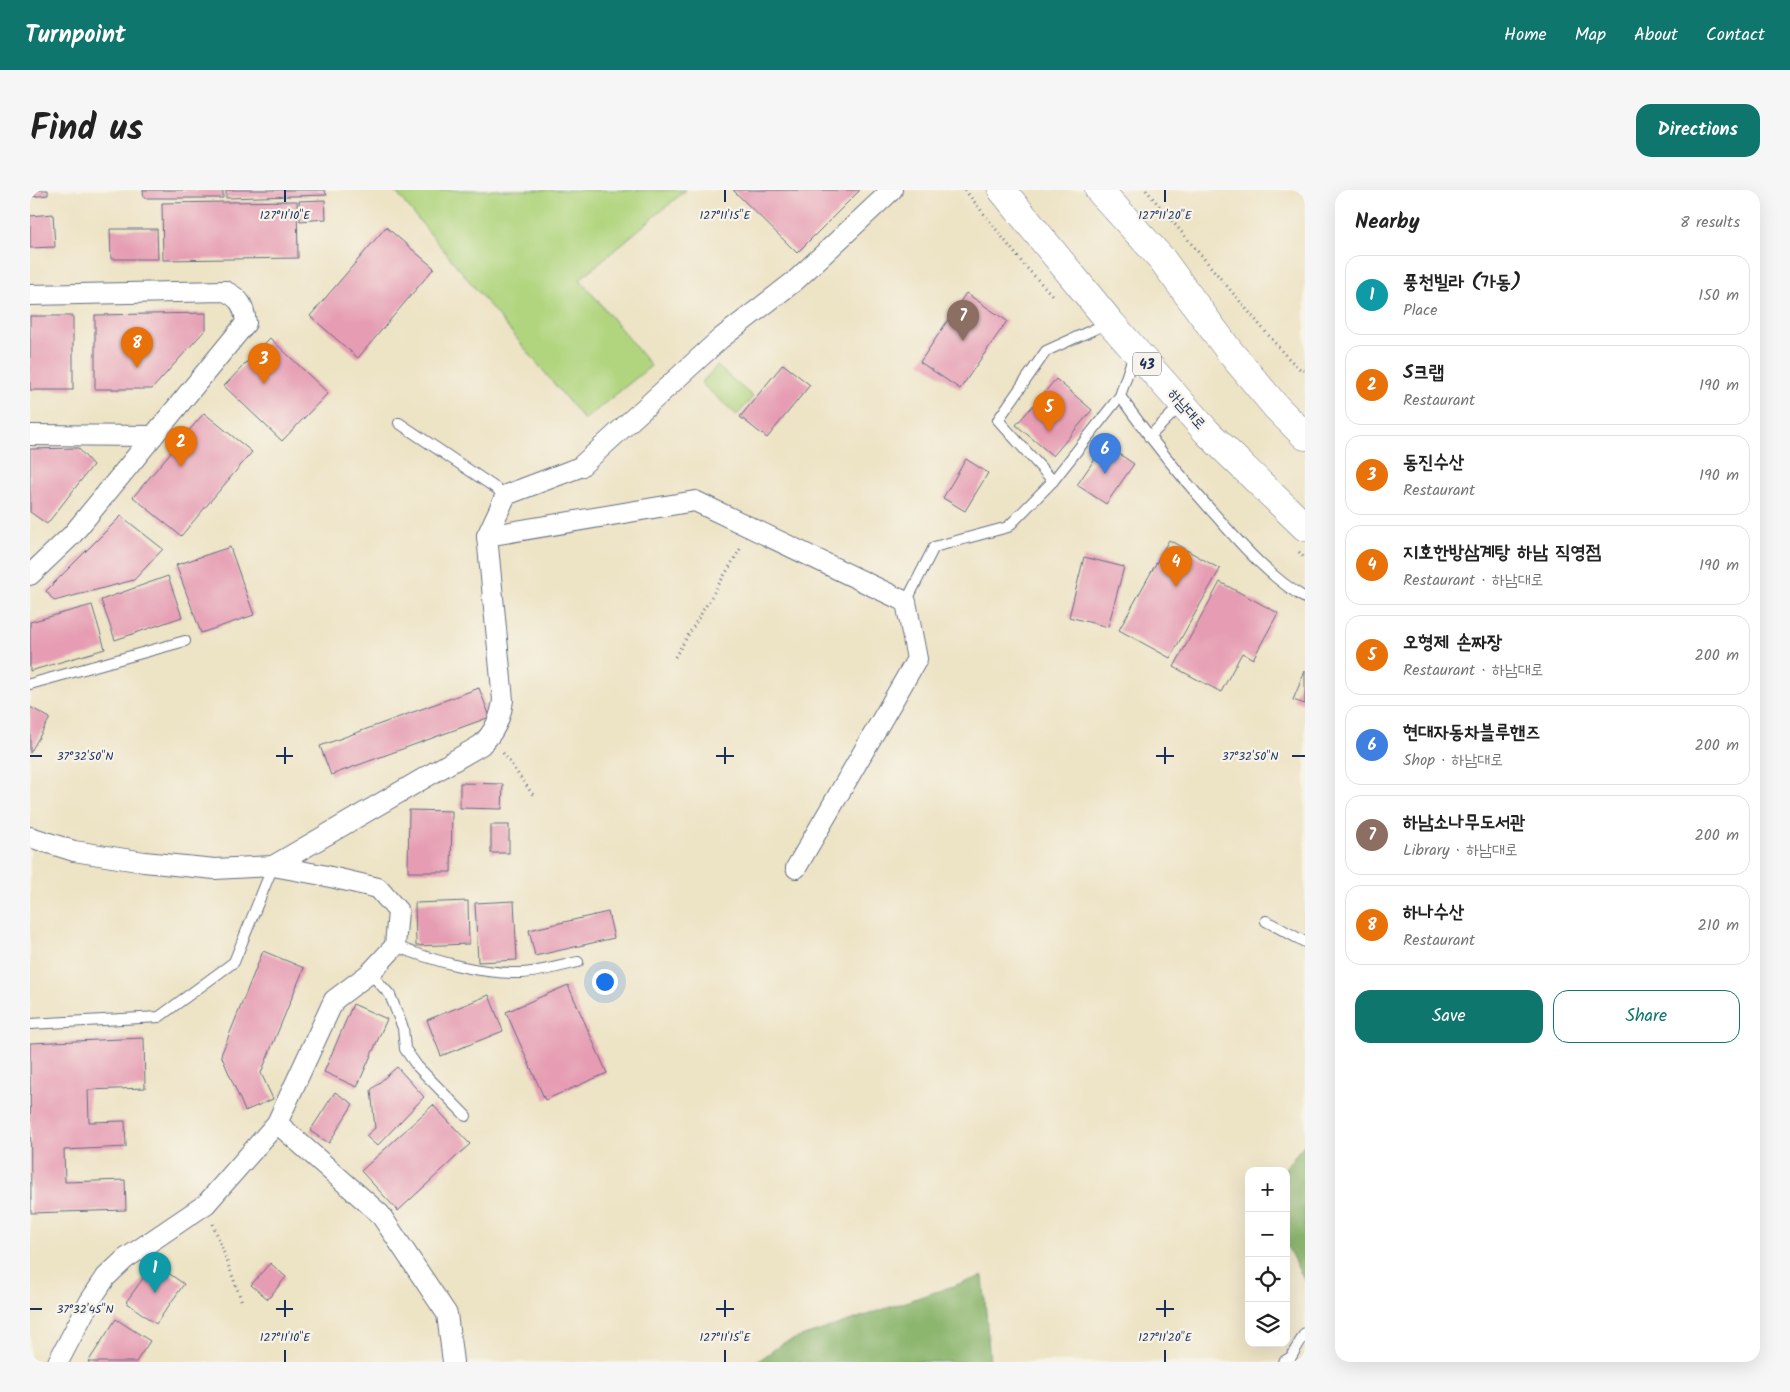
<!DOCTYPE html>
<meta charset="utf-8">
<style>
body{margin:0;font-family:Kalam,"Poor Story",sans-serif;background:#f6f6f6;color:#222}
.controls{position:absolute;right:15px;bottom:15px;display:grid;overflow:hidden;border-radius:10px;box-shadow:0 5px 20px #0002}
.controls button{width:45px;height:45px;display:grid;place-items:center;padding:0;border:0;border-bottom:1px solid #e0e0e0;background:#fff;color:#222;font:25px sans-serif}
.you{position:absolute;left:574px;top:791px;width:18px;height:18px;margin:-12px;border:4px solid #fff;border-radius:50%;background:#1a73e8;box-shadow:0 0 0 8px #1a73e833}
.badge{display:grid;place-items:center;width:32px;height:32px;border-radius:50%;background:#0f766e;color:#fff;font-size:16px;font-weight:700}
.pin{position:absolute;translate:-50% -41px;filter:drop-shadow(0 1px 2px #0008)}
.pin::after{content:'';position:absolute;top:26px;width:18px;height:15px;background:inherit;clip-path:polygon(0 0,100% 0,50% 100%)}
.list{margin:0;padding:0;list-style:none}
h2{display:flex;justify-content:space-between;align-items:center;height:65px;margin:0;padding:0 20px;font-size:21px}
h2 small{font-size:16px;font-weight:400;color:#767676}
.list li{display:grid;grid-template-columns:32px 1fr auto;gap:15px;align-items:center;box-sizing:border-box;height:80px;margin:0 10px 10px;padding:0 10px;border:1px solid #e0e0e0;border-radius:15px}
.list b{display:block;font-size:19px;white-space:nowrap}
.list p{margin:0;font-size:16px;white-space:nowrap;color:#767676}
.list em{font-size:16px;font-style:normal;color:#767676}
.actions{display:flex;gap:10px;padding:15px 20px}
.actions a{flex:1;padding:11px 0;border:1px solid #0f766e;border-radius:15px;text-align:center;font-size:18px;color:#0f766e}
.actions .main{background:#0f766e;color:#fff}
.icon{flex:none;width:28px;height:28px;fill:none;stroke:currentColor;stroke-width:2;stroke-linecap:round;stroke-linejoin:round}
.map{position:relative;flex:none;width:1275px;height:1172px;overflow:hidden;border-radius:15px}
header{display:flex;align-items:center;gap:30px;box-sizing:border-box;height:70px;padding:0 25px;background:#0f766e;color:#fff}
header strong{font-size:24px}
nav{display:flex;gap:28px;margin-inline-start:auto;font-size:18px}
.intro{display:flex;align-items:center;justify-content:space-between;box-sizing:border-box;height:120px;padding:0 30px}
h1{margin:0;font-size:35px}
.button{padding:12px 22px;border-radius:15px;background:#0f766e;color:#fff;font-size:18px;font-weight:700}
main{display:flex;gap:30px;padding:0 30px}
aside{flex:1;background:#fff;border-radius:15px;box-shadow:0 5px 20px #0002}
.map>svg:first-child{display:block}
.green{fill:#b1d57f;stroke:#66826e}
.forest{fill:#8cb66e;stroke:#547266}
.building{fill:#e69db3}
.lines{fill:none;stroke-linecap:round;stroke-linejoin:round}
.service-casing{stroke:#646e82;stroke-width:12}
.minor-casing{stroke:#646e82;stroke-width:22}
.primary-casing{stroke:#646e82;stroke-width:29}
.path{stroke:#646e82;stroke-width:3;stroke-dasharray:1 4;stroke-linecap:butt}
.service{stroke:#fff;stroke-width:10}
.minor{stroke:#fff;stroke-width:20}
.primary{stroke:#fff;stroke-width:28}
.ticks{fill:none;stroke:#1b2f5e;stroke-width:2}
.labels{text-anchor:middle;stroke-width:4.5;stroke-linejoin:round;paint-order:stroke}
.shield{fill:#f7f3e8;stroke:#5d6a87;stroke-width:1}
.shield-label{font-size:14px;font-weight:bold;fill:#1b2f5e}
.street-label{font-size:15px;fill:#1b2f5e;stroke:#f7f3e8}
.ticks-label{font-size:12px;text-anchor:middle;fill:#1b2f5e;stroke:#f7f3e8;stroke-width:4.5;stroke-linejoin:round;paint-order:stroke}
</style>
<header>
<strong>Turnpoint</strong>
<nav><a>Home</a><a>Map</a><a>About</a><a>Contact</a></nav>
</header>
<div class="intro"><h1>Find us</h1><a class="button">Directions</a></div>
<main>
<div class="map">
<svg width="1275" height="1172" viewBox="0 0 1275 1172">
<rect width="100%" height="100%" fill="#f7f3e8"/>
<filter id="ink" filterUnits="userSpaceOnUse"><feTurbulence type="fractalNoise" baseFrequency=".02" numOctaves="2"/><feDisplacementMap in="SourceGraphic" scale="10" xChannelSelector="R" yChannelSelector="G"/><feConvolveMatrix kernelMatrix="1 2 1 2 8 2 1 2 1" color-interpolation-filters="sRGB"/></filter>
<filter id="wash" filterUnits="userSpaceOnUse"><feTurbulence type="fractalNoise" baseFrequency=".0096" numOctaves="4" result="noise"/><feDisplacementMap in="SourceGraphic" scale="20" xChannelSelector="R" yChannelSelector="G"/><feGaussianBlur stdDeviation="1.12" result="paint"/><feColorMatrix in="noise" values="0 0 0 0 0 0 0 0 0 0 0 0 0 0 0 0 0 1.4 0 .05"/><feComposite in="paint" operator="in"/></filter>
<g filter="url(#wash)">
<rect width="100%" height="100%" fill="#ede3c5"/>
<g class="green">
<path d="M 364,0 L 656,0 L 550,89 L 621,176 L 554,230 Z"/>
<path d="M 687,176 L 723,207 L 707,225 L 671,193 Z"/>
</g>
<g class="forest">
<path d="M 1275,953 L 1275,1092 L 1256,1054 L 1256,981 L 1253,981 Z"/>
<path d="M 953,1086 L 960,1172 L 727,1172 L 753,1153 Z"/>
</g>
<g id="blocks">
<g class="building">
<path d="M 0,0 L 18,0 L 18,5 L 0,7 Z"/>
<path d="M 113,0 L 193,0 L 193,8 L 114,8 Z"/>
<path d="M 196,0 L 294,0 L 297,5 L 196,8 Z"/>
<path d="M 703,0 L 830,0 L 767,63 Z"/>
<path d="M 295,10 L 296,29 L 270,31 L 269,11 Z"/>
<path d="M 267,11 L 268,68 L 133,70 L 132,13 Z"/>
<path d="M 23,24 L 25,57 L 0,58 L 0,26 Z"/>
<path d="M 356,37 L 404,78 L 328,168 L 280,126 Z"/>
<path d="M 80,39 L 127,39 L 128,69 L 81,69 Z"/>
<path d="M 936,103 L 977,131 L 930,199 L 890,172 Z"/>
<path d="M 176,123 L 176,139 L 122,199 L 65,199 L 65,125 Z"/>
<rect x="0" y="126" width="43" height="74"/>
<path d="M 240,148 L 298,203 L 252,251 L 194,196 Z"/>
<path d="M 753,174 L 780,195 L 737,248 L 710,227 Z"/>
<path d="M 1026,189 L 1062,220 L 1023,266 L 986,235 Z"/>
<path d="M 174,223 L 222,262 L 151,346 L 103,307 Z"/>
<path d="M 1075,254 L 1104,274 L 1076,314 L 1047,295 Z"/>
<path d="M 48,258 L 63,275 L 17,334 L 0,322 L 0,259 Z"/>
<path d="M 936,269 L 958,283 L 935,321 L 913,308 Z"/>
<path d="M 91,326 L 133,359 L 104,390 L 24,411 L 16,401 Z"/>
<path d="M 1139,350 L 1190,379 L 1140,468 L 1089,440 Z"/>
<path d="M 200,357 L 224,425 L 171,443 L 146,375 Z"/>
<path d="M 1054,367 L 1094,377 L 1078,437 L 1039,427 Z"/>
<path d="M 138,386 L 152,427 L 85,450 L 71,410 Z"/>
<path d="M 1190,392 L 1248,423 L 1223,469 L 1212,463 L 1191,502 L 1144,477 Z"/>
<path d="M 62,415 L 75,459 L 0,481 L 0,432 Z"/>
<path d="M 1275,481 L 1275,514 L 1263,510 Z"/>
<path d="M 449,498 L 460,527 L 301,585 L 290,556 Z"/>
<path d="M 0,517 L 20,528 L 0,563 Z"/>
<path d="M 430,593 L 473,594 L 472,619 L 430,618 Z"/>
<path d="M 379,620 L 422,621 L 421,682 L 378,682 Z"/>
<rect x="461" y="635" width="18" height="28"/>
<path d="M 438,711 L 439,754 L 386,756 L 385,713 Z"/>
<path d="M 484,711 L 487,770 L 448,772 L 445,713 Z"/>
<path d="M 578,722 L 584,748 L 505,766 L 499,740 Z"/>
<path d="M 233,761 L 274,778 L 231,883 L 243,909 L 215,921 L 191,865 Z"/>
<path d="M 538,795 L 577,883 L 515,910 L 476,822 Z"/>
<path d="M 459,805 L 473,841 L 411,866 L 397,830 Z"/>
<path d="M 323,814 L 357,829 L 327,897 L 294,882 Z"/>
<path d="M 114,848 L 115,898 L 58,900 L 59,932 L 95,931 L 96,957 L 34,960 L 35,992 L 95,990 L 96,1020 L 1,1023 L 0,853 Z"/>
<path d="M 367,877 L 394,907 L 347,956 L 336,946 L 345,938 L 341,900 Z"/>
<path d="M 305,902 L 323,914 L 299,953 L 280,941 Z"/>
<path d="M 403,915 L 440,954 L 368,1021 L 331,981 Z"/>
<path d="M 124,1073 L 154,1094 L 126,1134 L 96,1112 Z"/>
<path d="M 240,1073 L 256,1087 L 238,1109 L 221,1095 Z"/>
<path d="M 86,1129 L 120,1151 L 106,1172 L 58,1172 Z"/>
</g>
</g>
</g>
<g filter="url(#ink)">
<use href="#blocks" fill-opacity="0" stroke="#646e82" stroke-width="1"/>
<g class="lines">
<g class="service-casing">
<g id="service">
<path d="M 1090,206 C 1120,249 1153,289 1188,328 C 1214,358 1241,388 1275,408"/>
<path d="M 369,233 L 476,305"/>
<path d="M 1119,247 L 1152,214"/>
<path d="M 1023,291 L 968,230 L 1016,161 L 1078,133"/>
<path d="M 876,412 L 904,357 L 978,337 L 1023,291 L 1090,206 L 1104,164"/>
<path d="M 0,494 L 155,451"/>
<path d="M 1236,731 L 1275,752"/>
<path d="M 365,756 C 405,771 448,784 492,783 C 510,782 530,776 548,772"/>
<path d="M 340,783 L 360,805 L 373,838 L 375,859 L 387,876 L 436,926"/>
<path d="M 0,834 L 129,827 L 204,772 L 243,676"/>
<path d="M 1253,1172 L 1261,1167 L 1275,1143"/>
</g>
</g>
<g class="minor-casing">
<g id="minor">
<path d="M 0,105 L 195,101 C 211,109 214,116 216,133 L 42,345 L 0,385"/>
<path d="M 0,245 L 123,246"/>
<path d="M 457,346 L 665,311 L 876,412 L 887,469 L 766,678"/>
<path d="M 0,647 L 44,661 L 114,672 L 185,679 L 243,676 L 292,685 L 348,698 L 368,721 L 365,756 L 340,783 L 304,810 L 247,933 L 176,1014 L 95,1069 L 76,1087 L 60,1111 L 28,1172"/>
<path d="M 243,676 L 451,555 C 465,542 471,528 473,510 L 457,346 L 476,305 L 550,277 L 690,149 L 766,90 L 862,0"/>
<path d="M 247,933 L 350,1024 L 417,1124 L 423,1172"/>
</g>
</g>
<g class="primary-casing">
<g id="primary">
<path d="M 972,0 L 1080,132 L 1177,242 L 1275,337"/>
<path d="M 1069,0 L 1131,68 L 1200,162 L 1247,218 L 1275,246"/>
</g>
</g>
<g class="path">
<path d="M 935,0 L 995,76 L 1022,105"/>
<path d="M 1116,0 L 1256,166 L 1271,180 L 1275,180"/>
<path d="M 1269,362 L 1275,369"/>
<path d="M 645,467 L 712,356"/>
<path d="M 473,563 L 503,605"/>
<path d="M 183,1034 L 212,1112"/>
</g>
<use href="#service" class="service"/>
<use href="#minor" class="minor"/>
<use href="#primary" class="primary"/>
</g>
</g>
<path class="ticks" d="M 255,0 L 255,12M 695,0 L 695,12M 1135,0 L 1135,12M 255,557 L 255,574M 695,557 L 695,574M 1135,557 L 1135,574M 0,566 L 12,566M 246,566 L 263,566M 686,566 L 704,566M 1126,566 L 1144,566M 1262,566 L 1275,566M 255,1110 L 255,1127M 695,1110 L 695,1127M 1135,1110 L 1135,1127M 0,1119 L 12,1119M 246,1119 L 263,1119M 686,1119 L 704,1119M 1126,1119 L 1144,1119M 255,1160 L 255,1172M 695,1160 L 695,1172M 1135,1160 L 1135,1172"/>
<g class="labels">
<rect class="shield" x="1103" y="162.5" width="28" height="23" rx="4"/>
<g class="shield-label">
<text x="1117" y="179">43</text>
</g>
<g class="street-label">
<text transform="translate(1157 219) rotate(48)" y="5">하남대로</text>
</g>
</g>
<g class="ticks-label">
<text x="255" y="29">127°11'10"E</text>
<text x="695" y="29">127°11'15"E</text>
<text x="1135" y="29">127°11'20"E</text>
<text x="55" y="570">37°32'50"N</text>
<text x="1220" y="570">37°32'50"N</text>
<text x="55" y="1123">37°32'45"N</text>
<text x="255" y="1151">127°11'10"E</text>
<text x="695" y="1151">127°11'15"E</text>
<text x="1135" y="1151">127°11'20"E</text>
</g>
</svg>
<div class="controls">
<button>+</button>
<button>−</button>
<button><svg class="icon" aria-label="locate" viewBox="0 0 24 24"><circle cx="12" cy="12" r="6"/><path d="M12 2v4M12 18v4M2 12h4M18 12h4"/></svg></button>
<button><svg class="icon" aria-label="layers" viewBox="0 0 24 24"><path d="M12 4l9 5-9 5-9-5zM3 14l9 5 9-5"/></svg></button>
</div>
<div class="you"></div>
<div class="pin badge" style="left:125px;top:1103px;background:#0f9aa8">1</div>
<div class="pin badge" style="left:151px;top:277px;background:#e8710a">2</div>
<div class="pin badge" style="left:234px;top:194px;background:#e8710a">3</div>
<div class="pin badge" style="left:1146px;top:397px;background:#e8710a">4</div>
<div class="pin badge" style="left:1019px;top:242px;background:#e8710a">5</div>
<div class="pin badge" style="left:1075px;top:284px;background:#3f7fe0">6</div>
<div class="pin badge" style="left:933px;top:151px;background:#8d6e63">7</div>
<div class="pin badge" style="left:107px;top:178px;background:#e8710a">8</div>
</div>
<aside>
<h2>Nearby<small>8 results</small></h2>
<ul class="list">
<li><span class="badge" style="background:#0f9aa8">1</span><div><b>풍천빌라 (가동)</b><p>Place</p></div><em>150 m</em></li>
<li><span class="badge" style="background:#e8710a">2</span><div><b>S크랩</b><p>Restaurant</p></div><em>190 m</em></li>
<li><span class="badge" style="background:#e8710a">3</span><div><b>동진수산</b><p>Restaurant</p></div><em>190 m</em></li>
<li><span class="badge" style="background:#e8710a">4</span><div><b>지호한방삼계탕 하남 직영점</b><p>Restaurant · 하남대로</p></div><em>190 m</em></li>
<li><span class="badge" style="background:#e8710a">5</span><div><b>오형제 손짜장</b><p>Restaurant · 하남대로</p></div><em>200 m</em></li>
<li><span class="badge" style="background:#3f7fe0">6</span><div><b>현대자동차블루핸즈</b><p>Shop · 하남대로</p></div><em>200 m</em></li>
<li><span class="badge" style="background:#8d6e63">7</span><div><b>하남소나무도서관</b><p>Library · 하남대로</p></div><em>200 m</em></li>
<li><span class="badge" style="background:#e8710a">8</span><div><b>하나수산</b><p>Restaurant</p></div><em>210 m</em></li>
</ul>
<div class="actions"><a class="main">Save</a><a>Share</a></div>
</aside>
</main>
